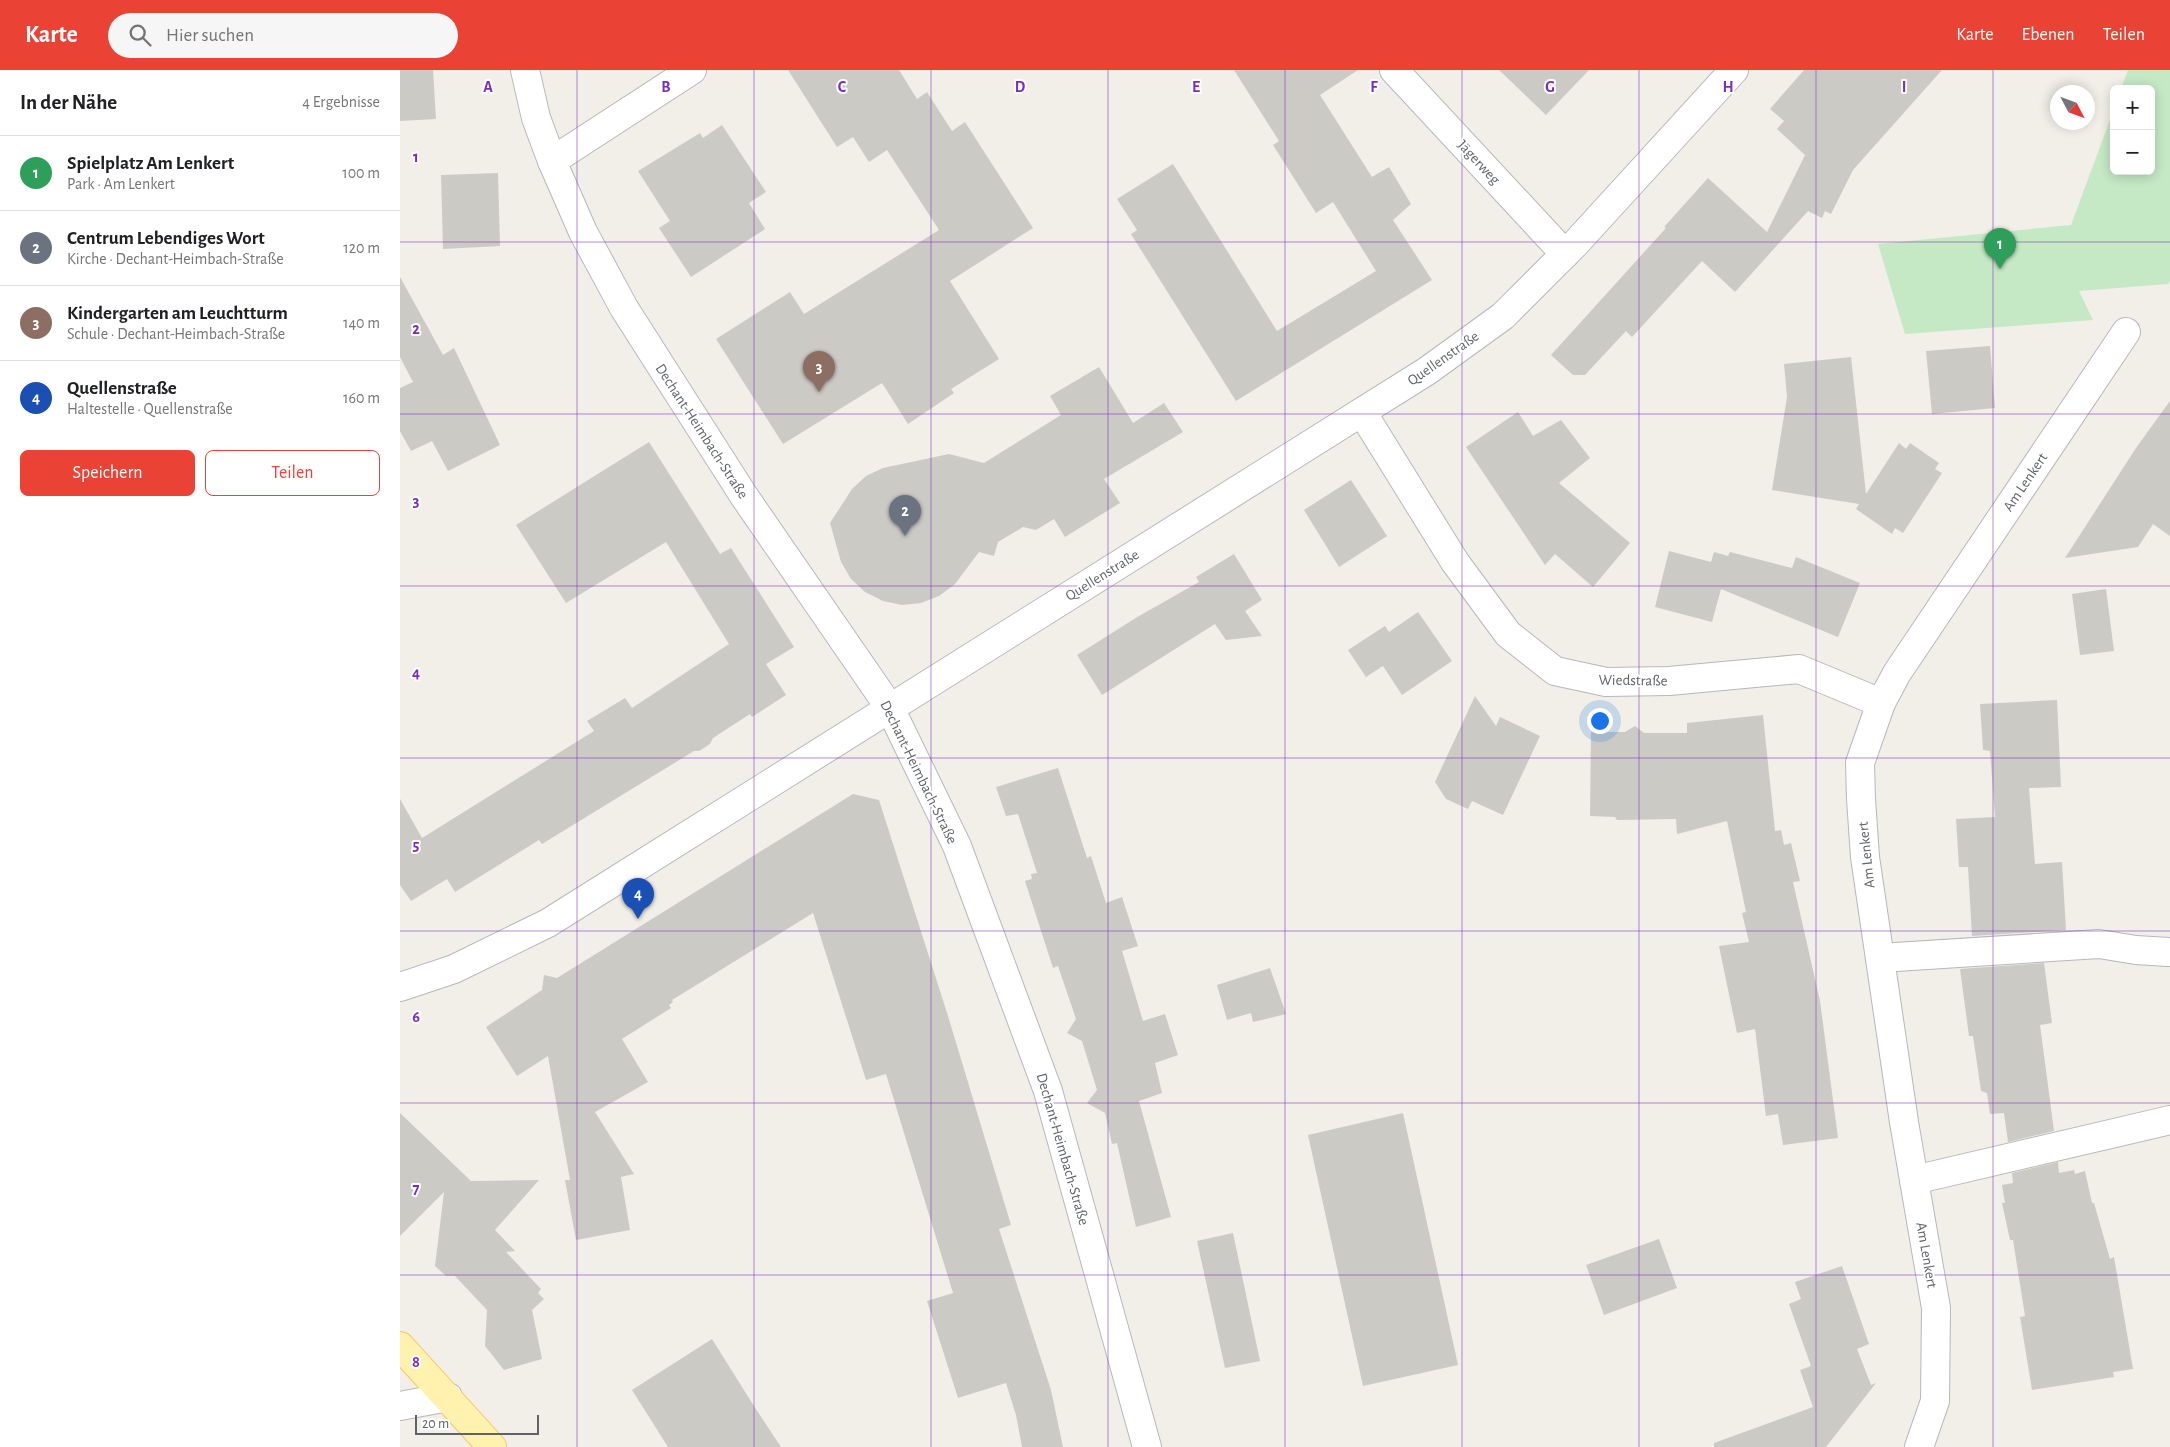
<!DOCTYPE html>
<html lang="de">
<meta charset="utf-8">
<style>
body{margin:0;font-family:"Alegreya Sans",sans-serif;background:#f6f6f6;color:#202124}
.controls{position:absolute;right:15px;top:15px;display:grid;overflow:hidden;border-radius:8px;box-shadow:0 2px 12px #0003}
.controls button{width:45px;height:45px;display:grid;place-items:center;padding:0;border:0;border-bottom:1px solid #e0e0e0;background:#fff;color:#202124;font:25px sans-serif}
.compass{position:absolute;left:1650px;top:15px;width:45px;height:45px;border-radius:50%;background:#fff;box-shadow:0 2px 12px #0003;rotate:131deg}
.scale{position:absolute;left:15px;bottom:12px;width:124px;box-sizing:border-box;padding-left:5px;border:2px solid #5f6368;border-top:0;font-size:14px;line-height:18px;white-space:nowrap;color:#5f6368;-webkit-text-stroke:4px #fff;paint-order:stroke}
.you{position:absolute;left:1199px;top:650px;width:18px;height:18px;margin:-12px;border:4px solid #fff;border-radius:50%;background:#1a73e8;box-shadow:0 0 0 8px #1a73e833}
.badge{display:grid;place-items:center;width:32px;height:32px;border-radius:50%;background:#ea4335;color:#fff;font-size:16px;font-weight:700}
.pin{position:absolute;translate:-50% -41px;filter:drop-shadow(0 1px 2px #0008)}
.pin::after{content:'';position:absolute;top:26px;width:18px;height:15px;background:inherit;clip-path:polygon(0 0,100% 0,50% 100%)}
.list{margin:0;padding:0;list-style:none}
h2{display:flex;justify-content:space-between;align-items:center;height:65px;margin:0;padding:0 20px;font-size:21px}
h2 small{font-size:16px;font-weight:400;color:#757577}
.list li{display:grid;grid-template-columns:32px 1fr auto;gap:15px;align-items:center;box-sizing:border-box;height:75px;padding:0 20px;border-top:1px solid #e0e0e0}
.list b{display:block;font-size:19px;white-space:nowrap}
.list p{margin:0;font-size:16px;white-space:nowrap;color:#757577}
.list em{font-size:16px;font-style:normal;color:#757577}
.actions{display:flex;gap:10px;padding:15px 20px}
.actions a{flex:1;padding:11px 0;border:1px solid #ea4335;border-radius:8px;text-align:center;font-size:18px;color:#ea4335}
.actions .main{background:#ea4335;color:#fff}
.icon{flex:none;width:28px;height:28px;fill:none;stroke:currentColor;stroke-width:2;stroke-linecap:round;stroke-linejoin:round}
.map{position:relative;flex:none;width:1770px;height:1377px;overflow:hidden}
header{display:flex;align-items:center;gap:30px;box-sizing:border-box;height:70px;padding:0 25px;background:#ea4335;color:#fff}
header strong{font-size:24px}
nav{display:flex;gap:28px;margin-inline-start:auto;font-size:18px}
.search{width:350px;height:45px;background:#f6f6f6;display:flex;align-items:center;gap:12px;box-sizing:border-box;padding:0 18px;border-radius:28px;color:#757577;font-size:19px}
main{display:flex}
aside{flex:1;background:#fff}
.map>svg:first-child{display:block}
.green{fill:#c5e8c5}
.building{fill:#cccac5}
.lines{fill:none;stroke-linecap:round;stroke-linejoin:round}
.minor-casing{stroke:#b5b8bc;stroke-width:30}
.major-casing{stroke:#f2c960;stroke-width:30}
.minor{stroke:#fff;stroke-width:28}
.major{stroke:#fff2af;stroke-width:28}
.grid{fill:none;stroke:#7b2cbf;stroke-width:1;stroke-opacity:0.55}
.labels{text-anchor:middle;stroke-width:4;stroke-linejoin:round;paint-order:stroke}
.street-label{font-size:15px;fill:#5f6368;stroke:#fff}
.grid-label{font-size:16px;text-anchor:middle;font-weight:bold;fill:#7b2cbf;stroke:#fff;stroke-width:4;stroke-linejoin:round;paint-order:stroke}
</style>
<header>
<strong>Karte</strong>
<div class="search"><svg class="icon" aria-label="search" viewBox="0 0 24 24"><circle cx="10" cy="10" r="6"/><path d="M15 15l6 6"/></svg>Hier suchen</div>
<nav><a>Karte</a><a>Ebenen</a><a>Teilen</a></nav>
</header>
<main>
<aside>
<h2>In der Nähe<small>4 Ergebnisse</small></h2>
<ul class="list">
<li><span class="badge" style="background:#2e9e5b">1</span><div><b>Spielplatz Am Lenkert</b><p>Park · Am Lenkert</p></div><em>100 m</em></li>
<li><span class="badge" style="background:#6b7280">2</span><div><b>Centrum Lebendiges Wort</b><p>Kirche · Dechant-Heimbach-Straße</p></div><em>120 m</em></li>
<li><span class="badge" style="background:#8d6e63">3</span><div><b>Kindergarten am Leuchtturm</b><p>Schule · Dechant-Heimbach-Straße</p></div><em>140 m</em></li>
<li><span class="badge" style="background:#1a4fb4">4</span><div><b>Quellenstraße</b><p>Haltestelle · Quellenstraße</p></div><em>160 m</em></li>
</ul>
<div class="actions"><a class="main">Speichern</a><a>Teilen</a></div>
</aside>
<div class="map">
<svg width="1770" height="1377" viewBox="0 0 1770 1377">
<rect width="100%" height="100%" fill="#f1efe8"/>
<path class="green" d="M 1728,0 L 1770,0 L 1770,210 L 1768,214 L 1679,221 L 1693,250 L 1505,264 L 1478,174 L 1671,155 L 1714,39 L 1714,101 L 1751,101 L 1751,19 L 1721,19 Z"/>
<g class="building">
<path d="M 0,0 L 33,0 L 36,49 L 0,51 Z"/>
<path d="M 388,0 L 499,0 L 517,29 L 527,22 L 552,61 L 565,52 L 633,158 L 550,211 L 599,289 L 551,319 L 554,323 L 508,354 L 482,313 L 383,374 L 316,269 L 390,222 L 404,244 L 539,160 L 487,80 L 469,92 L 453,67 L 437,77 Z"/>
<path d="M 834,0 L 958,0 L 920,25 L 972,107 L 989,97 L 1011,134 L 993,150 L 1032,210 L 836,331 L 731,164 L 737,160 L 717,129 L 773,94 L 877,261 L 976,201 L 933,132 L 916,143 L 873,75 L 879,71 Z"/>
<path d="M 1099,0 L 1189,0 L 1146,45 Z"/>
<path d="M 1404,0 L 1542,0 L 1453,100 L 1431,144 L 1425,141 L 1422,148 L 1408,141 L 1335,222 L 1302,191 L 1232,267 L 1226,261 L 1185,305 L 1173,305 L 1151,285 L 1266,158 L 1264,157 L 1308,108 L 1367,162 L 1405,85 L 1377,59 L 1384,51 L 1370,39 Z"/>
<path d="M 322,55 L 366,122 L 349,133 L 365,159 L 291,207 L 259,158 L 270,151 L 238,101 L 300,63 L 303,68 Z"/>
<path d="M 98,103 L 100,176 L 43,179 L 41,105 Z"/>
<path d="M 0,207 L 43,285 L 54,278 L 100,375 L 48,401 L 32,371 L 11,381 L 0,361 L 0,318 L 13,312 L 0,287 Z"/>
<path d="M 1590,276 L 1595,338 L 1532,344 L 1526,281 Z"/>
<path d="M 1451,287 L 1466,424 L 1499,373 L 1506,379 L 1510,373 L 1539,393 L 1535,399 L 1542,403 L 1503,463 L 1495,458 L 1492,464 L 1456,439 L 1459,434 L 1372,420 L 1387,327 L 1384,294 Z"/>
<path d="M 699,297 L 733,353 L 764,333 L 783,362 L 704,409 L 720,433 L 665,467 L 654,449 L 636,460 L 623,457 L 598,472 L 594,486 L 579,482 L 555,514 L 539,526 L 521,533 L 502,535 L 483,531 L 465,522 L 451,509 L 441,492 L 430,453 L 452,419 L 466,406 L 483,398 L 549,384 L 584,393 L 661,345 L 650,326 Z"/>
<path d="M 1770,331 L 1770,466 L 1753,454 L 1738,477 L 1665,488 L 1736,378 Z"/>
<path d="M 1118,342 L 1133,366 L 1161,350 L 1190,388 L 1159,413 L 1230,473 L 1193,517 L 1155,484 L 1145,495 L 1066,377 Z"/>
<path d="M 249,372 L 320,484 L 331,478 L 394,577 L 366,594 L 386,625 L 352,647 L 350,644 L 313,668 L 310,674 L 299,681 L 294,681 L 142,774 L 139,770 L 55,822 L 47,809 L 11,831 L 0,815 L 0,729 L 22,768 L 194,661 L 187,651 L 225,628 L 232,638 L 329,574 L 266,472 L 166,533 L 116,455 Z"/>
<path d="M 951,410 L 987,466 L 939,497 L 904,440 Z"/>
<path d="M 1269,481 L 1311,492 L 1314,482 L 1328,486 L 1330,482 L 1392,498 L 1396,487 L 1460,513 L 1438,567 L 1321,519 L 1312,552 L 1255,537 Z"/>
<path d="M 834,484 L 862,530 L 845,541 L 862,566 L 826,570 L 815,554 L 702,625 L 677,585 L 739,546 L 799,512 L 796,507 Z"/>
<path d="M 1706,519 L 1714,581 L 1680,585 L 1672,524 Z"/>
<path d="M 1018,542 L 1052,591 L 1002,625 L 983,596 L 966,607 L 948,580 L 985,556 L 989,562 Z"/>
<path d="M 1075,626 L 1096,656 L 1100,647 L 1140,666 L 1103,745 L 1072,731 L 1068,739 L 1046,729 L 1035,712 Z"/>
<path d="M 1657,630 L 1661,717 L 1629,718 L 1635,794 L 1662,792 L 1666,860 L 1572,866 L 1568,797 L 1559,797 L 1556,749 L 1595,747 L 1590,681 L 1583,680 L 1580,634 Z"/>
<path d="M 1363,645 L 1375,761 L 1381,760 L 1384,775 L 1391,773 L 1400,811 L 1393,812 L 1420,931 L 1438,1068 L 1383,1075 L 1378,1044 L 1366,1046 L 1355,959 L 1337,963 L 1319,876 L 1349,872 L 1342,843 L 1346,842 L 1327,751 L 1277,764 L 1276,749 L 1217,750 L 1215,747 L 1190,746 L 1191,662 L 1225,662 L 1235,656 L 1244,663 L 1287,663 L 1287,653 Z"/>
<path d="M 658,698 L 687,788 L 691,786 L 706,833 L 722,827 L 738,876 L 722,881 L 743,951 L 765,944 L 778,985 L 755,993 L 762,1023 L 739,1031 L 771,1147 L 736,1157 L 717,1073 L 712,1074 L 705,1043 L 687,1033 L 697,1020 L 682,971 L 667,963 L 676,949 L 658,896 L 653,898 L 625,811 L 632,809 L 631,804 L 637,803 L 618,744 L 606,746 L 596,717 Z"/>
<path d="M 453,724 L 479,730 L 548,946 L 611,1155 L 599,1159 L 651,1320 L 663,1377 L 622,1377 L 616,1345 L 606,1313 L 558,1328 L 527,1231 L 553,1223 L 486,1004 L 466,1010 L 413,843 L 272,930 L 273,932 L 269,935 L 271,938 L 222,969 L 248,1012 L 195,1042 L 234,1104 L 221,1107 L 230,1160 L 176,1170 L 165,1110 L 170,1110 L 148,986 L 117,1006 L 86,957 L 142,920 L 144,905 L 157,908 Z"/>
<path d="M 1644,893 L 1652,953 L 1640,955 L 1654,1061 L 1608,1072 L 1604,1043 L 1590,1044 L 1587,1023 L 1581,1021 L 1573,966 L 1569,966 L 1560,899 Z"/>
<path d="M 870,898 L 886,944 L 853,952 L 851,943 L 827,950 L 817,915 Z"/>
<path d="M 0,1043 L 71,1111 L 139,1110 L 95,1160 L 115,1181 L 106,1182 L 141,1219 L 138,1223 L 144,1229 L 132,1240 L 142,1289 L 104,1300 L 85,1276 L 87,1240 L 55,1206 L 46,1206 L 35,1196 L 44,1122 L 0,1166 Z"/>
<path d="M 1003,1043 L 1058,1295 L 963,1316 L 908,1065 Z"/>
<path d="M 1658,1092 L 1659,1103 L 1674,1100 L 1675,1104 L 1685,1101 L 1692,1133 L 1694,1133 L 1710,1189 L 1714,1187 L 1733,1299 L 1713,1302 L 1714,1307 L 1632,1320 L 1620,1247 L 1625,1246 L 1613,1170 L 1610,1170 L 1602,1133 L 1605,1133 L 1602,1115 L 1613,1113 L 1612,1103 Z"/>
<path d="M 833,1163 L 860,1291 L 825,1298 L 797,1171 Z"/>
<path d="M 1259,1169 L 1277,1218 L 1204,1245 L 1186,1195 Z"/>
<path d="M 1442,1196 L 1469,1274 L 1457,1279 L 1471,1315 L 1476,1313 L 1426,1377 L 1314,1377 L 1314,1373 L 1413,1337 L 1400,1300 L 1411,1296 L 1389,1234 L 1401,1229 L 1395,1212 Z"/>
<path d="M 312,1269 L 352,1333 L 381,1377 L 268,1377 L 232,1320 Z"/>
</g>
<g class="lines">
<g class="minor-casing">
<g id="minor">
<path d="M 125,0 L 136,48 L 152,91 L 183,162 L 224,238 L 344,426 L 490,638 L 557,776 L 648,1021 L 747,1377"/>
<path d="M 994,0 L 1165,184"/>
<path d="M 152,91 L 292,0"/>
<path d="M 962,342 L 1055,492 L 1108,564 L 1155,601 L 1206,612 L 1269,611 L 1399,599 L 1481,633"/>
<path d="M 1480,888 L 1699,874 L 1736,880 L 1768,882"/>
<path d="M 0,917 L 54,899 L 148,853 L 1027,301 L 1103,246 L 1175,174 L 1334,0"/>
<path d="M 1514,1110 L 1770,1050"/>
<path d="M 0,1336 L 48,1327"/>
<path d="M 1519,1377 L 1535,1331 L 1536,1238 L 1504,1052 L 1465,787 L 1461,729 L 1460,693 L 1481,633 L 1497,603 L 1726,262"/>
</g>
</g>
<g class="major-casing">
<path id="major" d="M 0,1276 L 92,1377"/>
</g>
<use href="#minor" class="minor"/>
<use href="#major" class="major"/>
</g>
<path class="grid" d="M 177,0 L 177,1377M 354,0 L 354,1377M 531,0 L 531,1377M 708,0 L 708,1377M 885,0 L 885,1377M 1062,0 L 1062,1377M 1239,0 L 1239,1377M 1416,0 L 1416,1377M 1593,0 L 1593,1377M 0,172 L 1770,172M 0,344 L 1770,344M 0,516 L 1770,516M 0,688 L 1770,688M 0,861 L 1770,861M 0,1033 L 1770,1033M 0,1205 L 1770,1205"/>
<g class="labels">
<g class="street-label">
<text transform="translate(1079 92) rotate(47)" y="5">Jägerweg</text>
<text transform="translate(1043 288) rotate(-35)" y="5">Quellenstraße</text>
<text transform="translate(302 361) rotate(57)" y="5">Dechant-Heimbach-Straße</text>
<text transform="translate(1625 412) rotate(-56)" y="5">Am Lenkert</text>
<text transform="translate(702 505) rotate(-32)" y="5">Quellenstraße</text>
<text transform="translate(1233 610) rotate(1)" y="5">Wiedstraße</text>
<text transform="translate(519 702) rotate(64)" y="5">Dechant-Heimbach-Straße</text>
<text transform="translate(1466 785) rotate(-96)" y="5">Am Lenkert</text>
<text transform="translate(663 1079) rotate(74)" y="5">Dechant-Heimbach-Straße</text>
<text transform="translate(1527 1185) rotate(80)" y="5">Am Lenkert</text>
</g>
</g>
<g class="grid-label">
<text x="88" y="22">A</text>
<text x="266" y="22">B</text>
<text x="442" y="22">C</text>
<text x="620" y="22">D</text>
<text x="796" y="22">E</text>
<text x="974" y="22">F</text>
<text x="1150" y="22">G</text>
<text x="1328" y="22">H</text>
<text x="1504" y="22">I</text>
<text x="16" y="92">1</text>
<text x="16" y="264">2</text>
<text x="16" y="436">3</text>
<text x="16" y="608">4</text>
<text x="16" y="780">5</text>
<text x="16" y="952">6</text>
<text x="16" y="1124">7</text>
<text x="16" y="1297">8</text>
</g>
</svg>
<div class="controls">
<button>+</button>
<button>−</button>
</div>
<svg class="compass" viewBox="-18 -18 36 36"><path d="M0-13l5 13h-10z" fill="#e53935"/><path d="M0 13l5-13h-10z" fill="#757577"/></svg>
<div class="scale">20 m</div>
<div class="you"></div>
<div class="pin badge" style="left:1600px;top:199px;background:#2e9e5b">1</div>
<div class="pin badge" style="left:505px;top:466px;background:#6b7280">2</div>
<div class="pin badge" style="left:419px;top:322px;background:#8d6e63">3</div>
<div class="pin badge" style="left:238px;top:849px;background:#1a4fb4">4</div>
</div>
</main>
